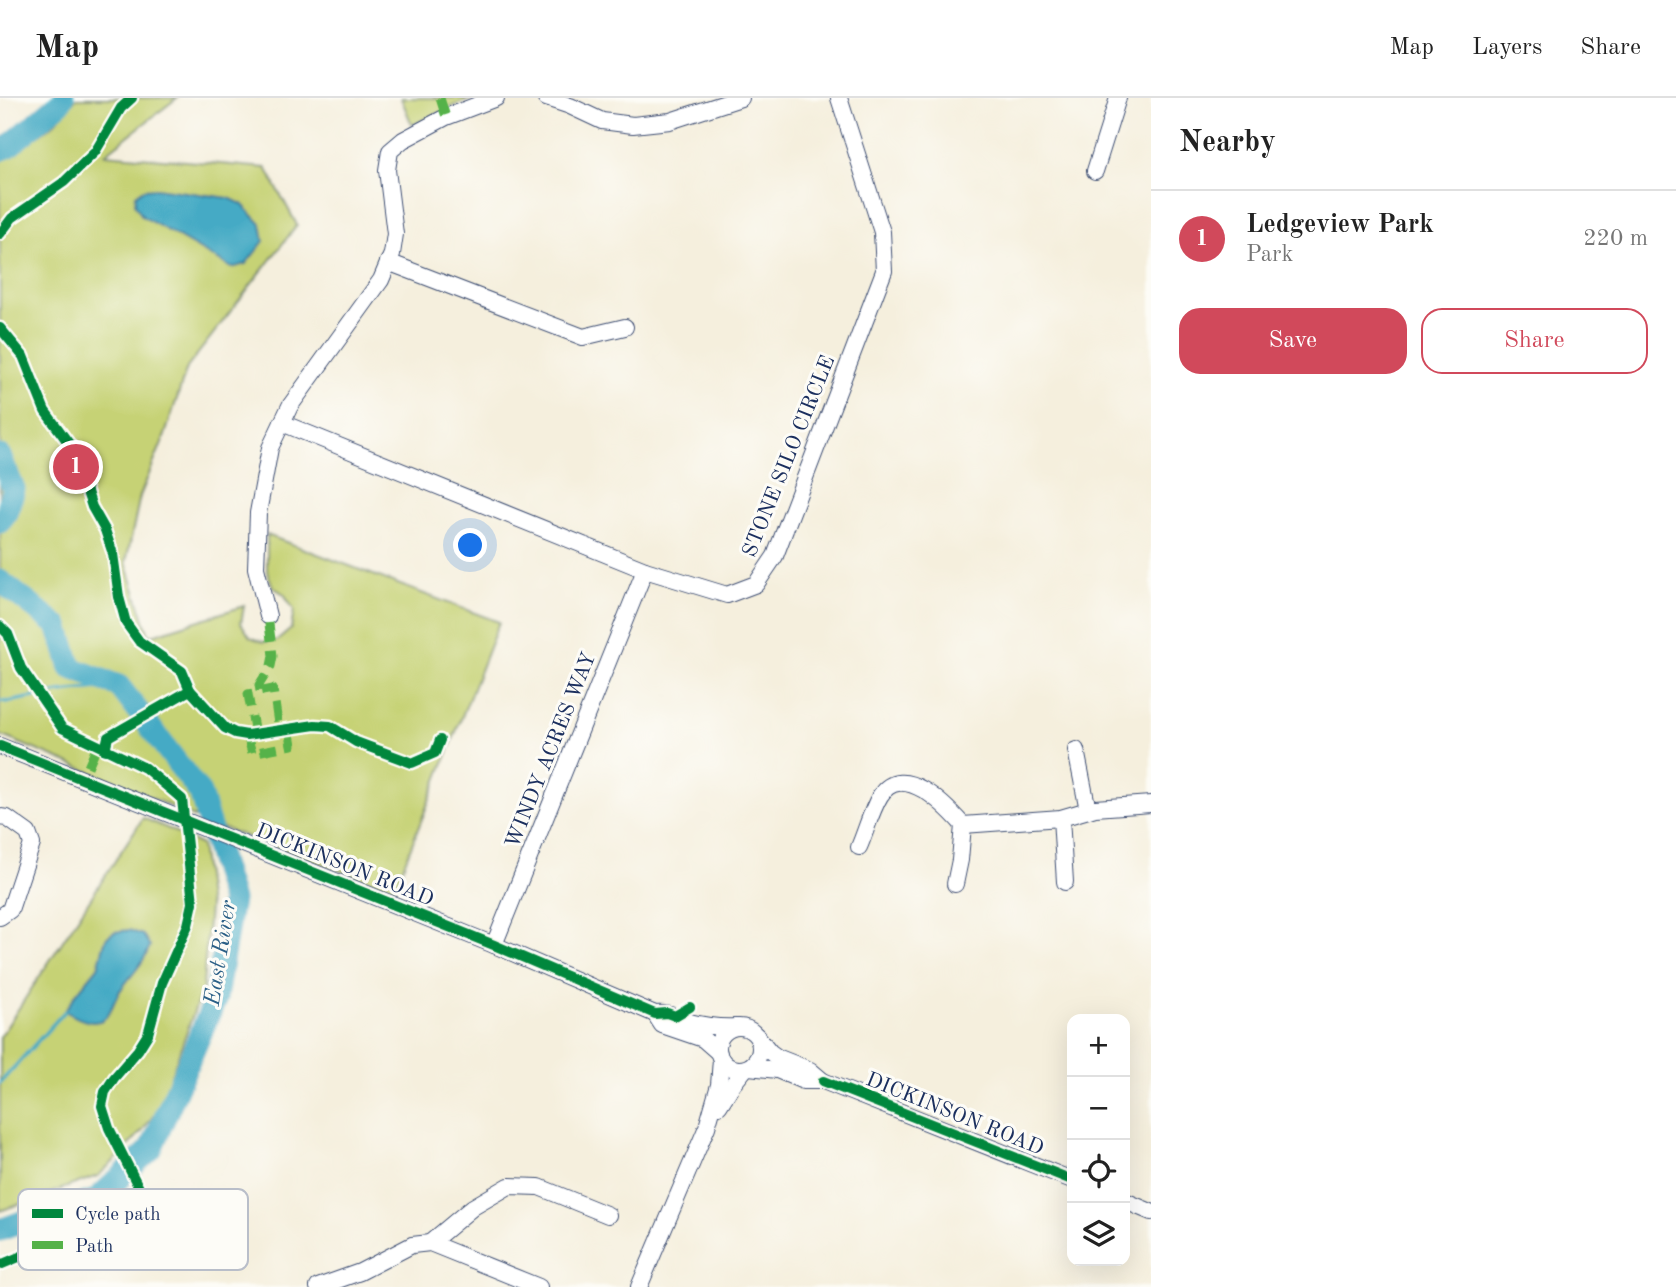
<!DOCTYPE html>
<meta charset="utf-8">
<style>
body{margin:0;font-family:"Old Standard TT",serif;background:#f6f6f6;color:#222}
.controls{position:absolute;right:21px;bottom:21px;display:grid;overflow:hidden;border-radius:14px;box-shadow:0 7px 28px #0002}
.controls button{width:63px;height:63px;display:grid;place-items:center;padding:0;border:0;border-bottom:2px solid #e0e0e0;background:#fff;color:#222;font:35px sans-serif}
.you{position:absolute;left:471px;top:448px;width:24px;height:24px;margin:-18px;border:5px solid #fff;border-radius:50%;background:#1a73e8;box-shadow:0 0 0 10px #1a73e833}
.badge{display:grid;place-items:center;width:46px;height:46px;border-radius:50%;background:#d1495b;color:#fff;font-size:23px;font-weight:700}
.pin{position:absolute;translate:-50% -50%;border:4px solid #fff;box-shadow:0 2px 7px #0006}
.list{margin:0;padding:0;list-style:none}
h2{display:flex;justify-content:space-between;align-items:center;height:91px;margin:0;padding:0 28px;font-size:30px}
h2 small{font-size:23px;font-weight:400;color:#767676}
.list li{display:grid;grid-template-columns:46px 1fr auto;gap:21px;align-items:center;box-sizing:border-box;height:98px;padding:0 28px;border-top:2px solid #e0e0e0}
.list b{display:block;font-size:26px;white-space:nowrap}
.list p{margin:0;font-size:23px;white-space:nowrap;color:#767676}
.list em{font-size:23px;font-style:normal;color:#767676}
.actions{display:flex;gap:14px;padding:21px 28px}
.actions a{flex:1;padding:16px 0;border:2px solid #d1495b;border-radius:21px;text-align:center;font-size:24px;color:#d1495b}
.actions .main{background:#d1495b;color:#fff}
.icon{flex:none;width:38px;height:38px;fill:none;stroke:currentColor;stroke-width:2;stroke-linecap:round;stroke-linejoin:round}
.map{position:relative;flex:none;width:1151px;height:1189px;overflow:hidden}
header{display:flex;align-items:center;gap:42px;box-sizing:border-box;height:98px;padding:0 35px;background:#fff;border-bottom:2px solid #e0e0e0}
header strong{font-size:33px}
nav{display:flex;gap:38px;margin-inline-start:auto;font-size:24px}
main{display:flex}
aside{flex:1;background:#fff}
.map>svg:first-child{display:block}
.green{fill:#c6d274;stroke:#708069;stroke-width:2}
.water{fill:#45aac5;stroke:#306c92;stroke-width:2}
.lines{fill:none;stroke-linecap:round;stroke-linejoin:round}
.stream{stroke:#45aac5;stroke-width:3.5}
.river{stroke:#45aac5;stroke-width:23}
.minor-casing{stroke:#3c4c71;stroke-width:18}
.minor{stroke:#fff;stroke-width:16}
.quiet{stroke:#55b248;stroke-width:9;stroke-dasharray:18 9;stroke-linecap:butt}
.cycleway-casing{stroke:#fdfcf7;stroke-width:15}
.cycleway{stroke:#00873e;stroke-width:10}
.labels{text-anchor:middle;stroke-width:6;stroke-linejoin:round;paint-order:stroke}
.street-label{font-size:21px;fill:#1b2f5e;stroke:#fdfcf7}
.water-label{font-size:23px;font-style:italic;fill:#2c6087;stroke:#fdfcf7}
.key{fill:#fdfcf7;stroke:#b9bec9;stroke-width:2}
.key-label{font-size:19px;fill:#1b2f5e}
</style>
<header>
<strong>Map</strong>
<nav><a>Map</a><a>Layers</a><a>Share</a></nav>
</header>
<main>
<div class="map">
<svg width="1151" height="1189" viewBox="0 0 1151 1189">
<rect width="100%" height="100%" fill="#fdfcf7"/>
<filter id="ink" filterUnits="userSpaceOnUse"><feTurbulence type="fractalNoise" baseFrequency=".0143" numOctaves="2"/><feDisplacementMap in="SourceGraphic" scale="14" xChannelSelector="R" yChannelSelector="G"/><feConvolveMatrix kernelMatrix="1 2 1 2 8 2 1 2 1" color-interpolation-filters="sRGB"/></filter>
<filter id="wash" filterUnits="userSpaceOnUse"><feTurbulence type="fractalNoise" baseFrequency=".00686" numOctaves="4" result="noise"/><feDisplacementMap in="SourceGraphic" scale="28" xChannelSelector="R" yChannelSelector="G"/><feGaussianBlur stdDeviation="1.57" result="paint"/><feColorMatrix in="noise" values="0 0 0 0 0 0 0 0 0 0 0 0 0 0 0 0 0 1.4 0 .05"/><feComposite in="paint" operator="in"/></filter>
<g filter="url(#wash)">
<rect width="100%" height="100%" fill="#f5efdd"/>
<g class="green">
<path d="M 76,0 L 177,0 L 105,56 L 266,70 L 297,127 L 187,270 L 164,340 L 140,398 L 126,464 L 149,538 L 244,508 L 241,525 L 250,539 L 263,544 L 278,542 L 291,531 L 294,512 L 284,496 L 273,489 L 267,473 L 267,437 L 499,524 L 394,792 L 198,721 L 134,692 L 0,637 L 0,62 L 27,45 L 54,26 Z"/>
<path d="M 401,0 L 472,0 L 412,27 Z"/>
<path d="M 143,720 L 169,731 L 201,747 L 209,809 L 203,889 L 159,1010 L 142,1033 L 112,1065 L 98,1078 L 0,1113 L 0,939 Z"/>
</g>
<g class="water">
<path d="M 156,90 L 229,100 L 242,106 L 261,126 L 264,143 L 246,166 L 232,170 L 142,118 L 135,106 L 136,97 L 144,91 Z"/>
<path d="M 129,832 L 143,837 L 150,848 C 144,865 132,876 122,890 C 116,897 114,907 109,915 C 99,932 78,921 65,913 L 76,896 L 98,869 L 106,840 L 114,834 Z"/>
</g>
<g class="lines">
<g class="stream">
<path d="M 0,603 L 8,604 L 60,594 L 119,588"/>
<path d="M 0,985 L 65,913"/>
</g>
<g class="river">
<path d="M 0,52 L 8,49 L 60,5 L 63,0"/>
<path d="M 0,358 L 14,391 L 7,415 L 0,424"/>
<path d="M 0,483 L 58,528 L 71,570 L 119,588 L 200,695 L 232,802 L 216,900 L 151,1051 L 96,1102 L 38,1118 L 0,1132"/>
</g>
</g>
</g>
<g filter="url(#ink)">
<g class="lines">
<g class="minor-casing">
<g id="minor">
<path d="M 546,0 L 570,8 L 602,23 L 633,27 L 670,23 L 741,0"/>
<path d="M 1095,73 L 1118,0"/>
<path d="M 388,164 L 583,239 L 625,229"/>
<path d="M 282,325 L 645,472 L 727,497 L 756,486 L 775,458 L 884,173 L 882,134 L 839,0"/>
<path d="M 268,518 L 256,470 L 258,415 L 270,350 L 290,308 L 381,182 L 392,156 L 395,136 L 387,72 L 390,53 L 403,42 L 446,19 L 496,0"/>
<path d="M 0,648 L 494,847 L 655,916 C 671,915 675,919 689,924 C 705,928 720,930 736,929"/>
<path d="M 1076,652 L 1088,712"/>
<path d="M 0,719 L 7,720 L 28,735 L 32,746 L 10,812 L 0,819"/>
<path d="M 1061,720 L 1065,784"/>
<path d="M 963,727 L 1061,720 L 1095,710 L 1151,706"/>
<path d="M 859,749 C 866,733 871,713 880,698 C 902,662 946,708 963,727 L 960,762 L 955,786"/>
<path d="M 494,847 L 645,472"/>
<path d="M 655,916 L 662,927 L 703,941 L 719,955"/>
<circle cx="739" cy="950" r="21"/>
<path d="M 757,938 L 770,954 L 777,959 L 810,972 L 823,983"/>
<path d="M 749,969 L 777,972 L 803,983 L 823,983 L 1072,1082"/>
<path d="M 719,1008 L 733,986 L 745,971"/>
<path d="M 1125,1103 L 1151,1114"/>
<path d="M 430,1145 L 473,1109 L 509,1088 L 539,1089 L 608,1117"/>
<path d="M 318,1189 L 360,1174 L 412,1147 L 430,1145 L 539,1189"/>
<path d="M 639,1189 L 707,1029 L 719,987 L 721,961"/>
</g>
</g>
<use href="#minor" class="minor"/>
<g class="quiet">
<path d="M 440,0 L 446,19"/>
<path d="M 260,593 L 259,587 L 271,568 L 273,558 L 268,518"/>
<path d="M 255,636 L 248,596 L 273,591 L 279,632"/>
<path d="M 247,637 L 252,655 L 292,647 L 289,630"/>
<path d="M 88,669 L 97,648"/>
</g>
<g class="cycleway-casing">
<g id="cycleway">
<path d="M 0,136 L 12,120 L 64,84 L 95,54 L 121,10 L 132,0"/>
<path d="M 0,230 L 23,258 L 45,313 L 73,351 L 92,409 L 105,432 L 113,456 L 119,499 L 126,525 L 139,543 L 182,573 L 190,592"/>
<path d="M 0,528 L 8,536 L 21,570 L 62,630 L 145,670 L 182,701 L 193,805 L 188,827 L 162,885 L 148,936 L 138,952 L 114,980 L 105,994 L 102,1008 L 109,1030 L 149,1110 L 150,1118 L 144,1126 L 130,1131 L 93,1135 L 62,1141 L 0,1167"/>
<path d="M 0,648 L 494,847 L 655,916 L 667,915 L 675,918 L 690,909"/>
<path d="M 105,652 L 108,639 L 190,592 L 225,630 L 235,635 L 247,637 L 315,627 L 330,628 L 356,644 L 412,665 L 435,655 L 440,642"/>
<path d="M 823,983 L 1072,1082"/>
</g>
</g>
<use href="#cycleway" class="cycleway"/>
</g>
</g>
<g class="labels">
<g class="street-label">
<text transform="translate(788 358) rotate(-68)" y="7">STONE SILO CIRCLE</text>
<text transform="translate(550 652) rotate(-68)" y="7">WINDY ACRES WAY</text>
<text transform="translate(345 766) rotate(22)" y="7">DICKINSON ROAD</text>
<text transform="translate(955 1015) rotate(22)" y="7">DICKINSON ROAD</text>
</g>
<g class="water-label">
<text transform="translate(219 855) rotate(-81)" y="8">East River</text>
</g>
</g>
<rect x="18" y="1091" width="230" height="81" rx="10" class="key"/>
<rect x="32" y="1111" width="31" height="9" fill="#00873e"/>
<rect x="32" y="1143" width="31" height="8" fill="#55b248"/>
<g class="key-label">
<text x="75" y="1122">Cycle path</text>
<text x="75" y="1154">Path</text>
</g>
</svg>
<div class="controls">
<button>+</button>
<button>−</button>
<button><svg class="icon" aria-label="locate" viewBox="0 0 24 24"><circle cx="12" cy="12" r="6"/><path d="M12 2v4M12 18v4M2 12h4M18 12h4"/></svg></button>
<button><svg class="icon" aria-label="layers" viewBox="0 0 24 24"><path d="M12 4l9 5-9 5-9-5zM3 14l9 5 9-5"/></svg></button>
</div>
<div class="you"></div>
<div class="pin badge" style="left:76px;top:369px">1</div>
</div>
<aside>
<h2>Nearby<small></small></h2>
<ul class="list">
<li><span class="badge">1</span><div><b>Ledgeview Park</b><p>Park</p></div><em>220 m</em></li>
</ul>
<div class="actions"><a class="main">Save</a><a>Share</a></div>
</aside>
</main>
